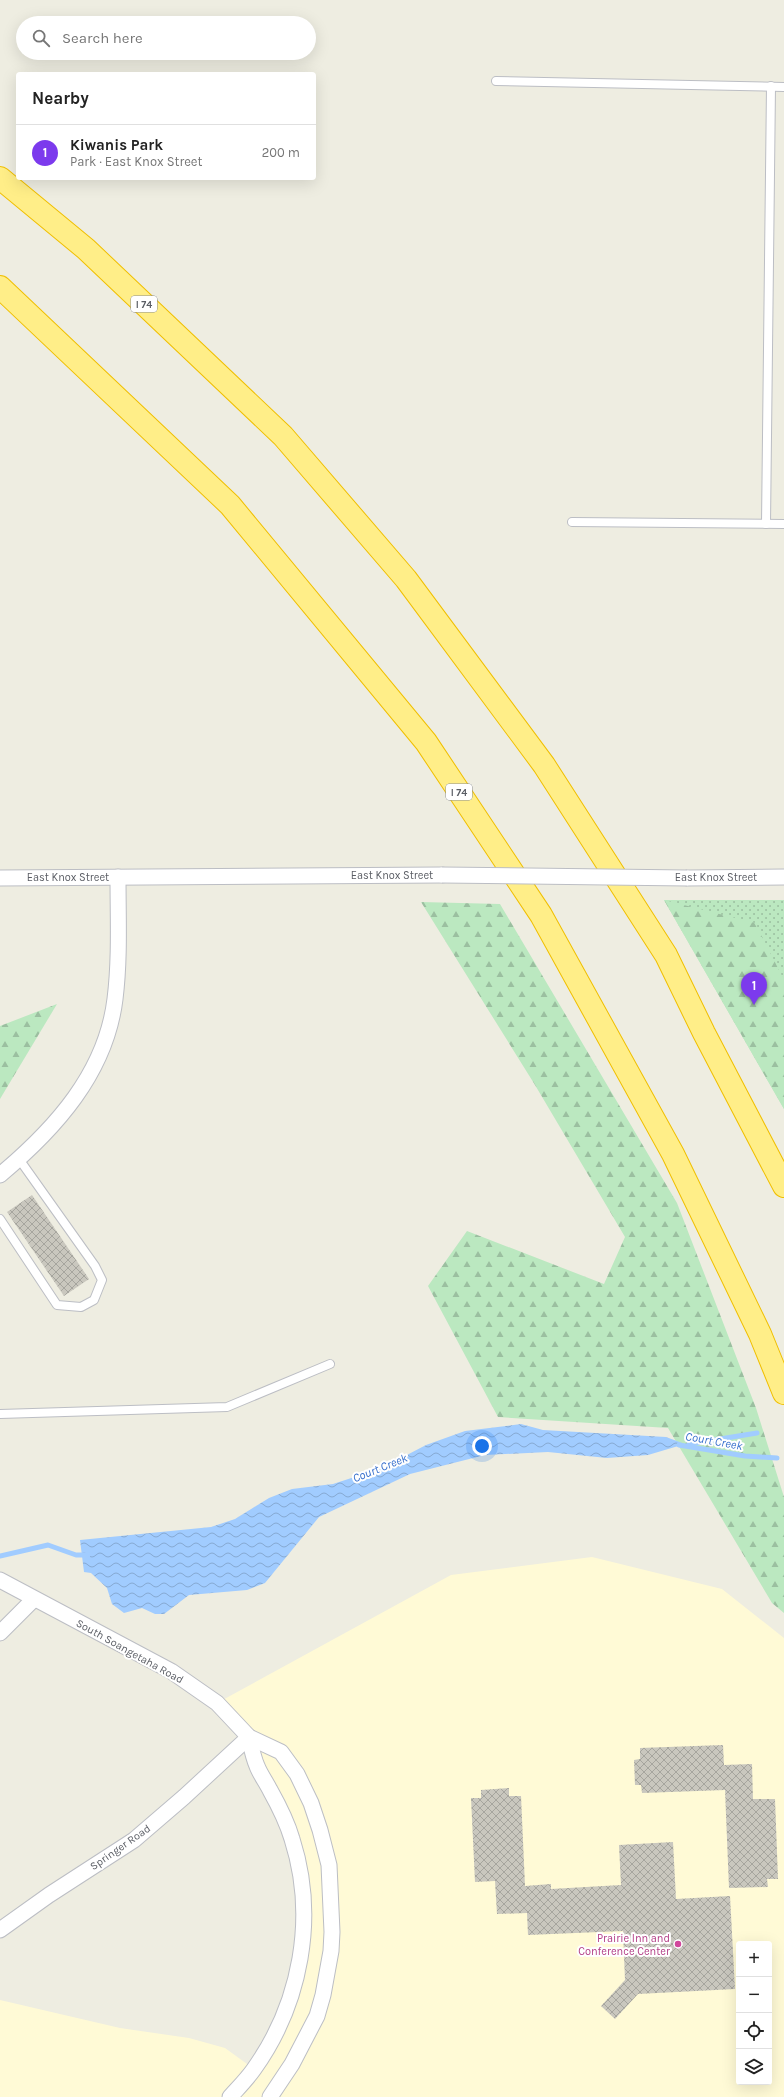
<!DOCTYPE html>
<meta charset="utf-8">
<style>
body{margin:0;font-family:Karla,sans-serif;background:#f2f2f2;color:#222}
.controls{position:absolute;right:12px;bottom:12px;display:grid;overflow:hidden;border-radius:4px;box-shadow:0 4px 16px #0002}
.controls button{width:36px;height:36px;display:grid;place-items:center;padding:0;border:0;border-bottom:1px solid #e0e0e0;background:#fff;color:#222;font:20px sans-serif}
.you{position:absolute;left:482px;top:1446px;width:14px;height:14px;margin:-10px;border:3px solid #fff;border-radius:50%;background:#1a73e8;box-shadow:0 0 0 6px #1a73e833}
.badge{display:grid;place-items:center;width:26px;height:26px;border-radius:50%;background:#7c3aed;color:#fff;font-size:13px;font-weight:700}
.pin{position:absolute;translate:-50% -33px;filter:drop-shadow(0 1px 2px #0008)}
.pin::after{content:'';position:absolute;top:21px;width:14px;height:12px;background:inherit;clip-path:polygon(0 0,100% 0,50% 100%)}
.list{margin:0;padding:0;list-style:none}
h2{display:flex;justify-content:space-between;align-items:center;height:52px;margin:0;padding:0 16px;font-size:17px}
h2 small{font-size:13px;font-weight:400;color:#767676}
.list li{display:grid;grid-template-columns:26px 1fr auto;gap:12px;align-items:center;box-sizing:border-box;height:56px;padding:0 16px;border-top:1px solid #e0e0e0}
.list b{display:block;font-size:15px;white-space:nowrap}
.list p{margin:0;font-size:13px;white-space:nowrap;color:#767676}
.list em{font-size:13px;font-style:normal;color:#767676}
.icon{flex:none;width:22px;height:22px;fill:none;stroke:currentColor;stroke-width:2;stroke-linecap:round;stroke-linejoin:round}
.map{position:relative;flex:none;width:784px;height:2097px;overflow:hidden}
.search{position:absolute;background:#fff;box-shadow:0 4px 16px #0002;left:16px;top:16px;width:300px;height:44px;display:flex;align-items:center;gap:10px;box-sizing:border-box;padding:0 14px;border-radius:22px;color:#767676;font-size:15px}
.panel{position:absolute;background:#fff;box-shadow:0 4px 16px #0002;left:16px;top:72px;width:300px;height:108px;border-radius:4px}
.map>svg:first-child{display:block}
.commercial{fill:#fffad6;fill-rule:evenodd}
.green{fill:url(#green-dots)}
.forest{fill:url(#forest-firs)}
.water{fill:url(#water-waves)}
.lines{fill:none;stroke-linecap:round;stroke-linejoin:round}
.stream{stroke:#a1ccff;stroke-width:5}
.building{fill:url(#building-cross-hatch)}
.lane-casing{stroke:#bcbec4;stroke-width:10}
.street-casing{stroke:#bcbec4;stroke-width:17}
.highway-casing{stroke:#f0bf00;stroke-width:24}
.lane{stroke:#fff;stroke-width:8}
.street{stroke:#fff;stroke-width:15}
.highway{stroke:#fe8;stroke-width:22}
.street-bridge-casing{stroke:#bcbec4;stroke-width:17;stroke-linecap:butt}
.street-bridge{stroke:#fff;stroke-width:15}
.hotel-dot{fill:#d1479c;stroke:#fff;stroke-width:1.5}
.labels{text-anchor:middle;stroke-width:4;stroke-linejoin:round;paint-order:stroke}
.shield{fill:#fff;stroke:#8c8e92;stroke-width:1}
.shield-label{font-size:10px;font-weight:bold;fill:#5a5d64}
.street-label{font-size:11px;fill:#5a5d64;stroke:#fff}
.hotel-label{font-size:11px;fill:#b23c85;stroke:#fff;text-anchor:end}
.water-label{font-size:12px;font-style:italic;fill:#3971cd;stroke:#fff}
</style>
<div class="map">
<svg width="784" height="2097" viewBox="0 0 784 2097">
<defs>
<pattern id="green-dots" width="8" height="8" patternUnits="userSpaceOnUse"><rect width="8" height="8" fill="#bbe8c0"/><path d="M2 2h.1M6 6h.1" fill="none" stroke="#9bbfa0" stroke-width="1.8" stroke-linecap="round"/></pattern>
<pattern id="forest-firs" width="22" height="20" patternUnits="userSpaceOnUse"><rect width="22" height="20" fill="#bbe8c0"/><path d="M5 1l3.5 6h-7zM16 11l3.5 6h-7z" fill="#9bbfa0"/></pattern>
<pattern id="water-waves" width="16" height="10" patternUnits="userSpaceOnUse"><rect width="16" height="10" fill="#a1ccff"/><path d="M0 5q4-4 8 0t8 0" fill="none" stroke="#86a9d2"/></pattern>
<pattern id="building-cross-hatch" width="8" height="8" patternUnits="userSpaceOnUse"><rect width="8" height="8" fill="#c9c7be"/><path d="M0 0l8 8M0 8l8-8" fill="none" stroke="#a6a59e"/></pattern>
</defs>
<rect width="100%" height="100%" fill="#eeede1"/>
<path class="commercial" d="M 592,1557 L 722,1589 L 784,1638 L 784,2097 L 0,2097 L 0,2000 L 120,2028 L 189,2038 L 225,2048 L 254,2069 L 298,1974 L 300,1870 L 249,1737 L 217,1703 L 451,1575 ZM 739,1944 L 769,1944 L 769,2082 L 739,2082 Z"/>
<path class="green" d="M 664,900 L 784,900 L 784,1109 Z"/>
<g class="forest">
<path d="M 664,900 L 755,923 L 784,980 L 784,1109 Z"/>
<path d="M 421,902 L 500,904 L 677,1203 L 756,1408 L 784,1497 L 784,1613 L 772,1603 L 668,1428 L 498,1417 L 428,1286 L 467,1231 L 604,1284 L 625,1237 L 535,1085 Z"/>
<path d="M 57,1004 L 0,1099 L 0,1026 Z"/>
</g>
<path class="water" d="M 521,1424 L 543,1430 L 666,1437 L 685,1444 L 648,1455 L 607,1458 L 548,1452 L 485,1455 L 410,1474 L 319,1517 L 265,1583 L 247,1590 L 189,1595 L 164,1614 L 155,1614 L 142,1608 L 124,1613 L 112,1604 L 107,1588 L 91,1573 L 84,1572 L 80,1540 L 211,1527 L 235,1519 L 269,1498 L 292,1489 L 333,1484 L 382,1468 L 426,1445 L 465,1431 Z"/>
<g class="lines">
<g class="stream">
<path d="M 689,1444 L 757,1433"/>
<path d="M 679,1445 L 745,1456 L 777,1458"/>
<path d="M 0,1556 L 48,1545 L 76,1555 L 88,1555"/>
</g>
</g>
<g class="building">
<path d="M 32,1195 L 89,1279 L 64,1296 L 7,1212 Z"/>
<path d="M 723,1745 L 724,1765 L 752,1764 L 753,1799 L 775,1799 L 778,1879 L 767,1879 L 768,1887 L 729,1888 L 725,1790 L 642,1793 L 641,1785 L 635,1785 L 634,1760 L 640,1759 L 640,1748 Z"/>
<path d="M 509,1788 L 509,1796 L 521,1796 L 525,1886 L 551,1884 L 551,1889 L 621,1885 L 619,1845 L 673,1842 L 676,1899 L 730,1896 L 735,1989 L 638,1994 L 615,2019 L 601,2006 L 625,1980 L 623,1931 L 528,1935 L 527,1913 L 497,1914 L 495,1881 L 475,1882 L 471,1798 L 481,1798 L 481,1790 Z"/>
</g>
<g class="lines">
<g class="lane-casing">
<g id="lane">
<path d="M 496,81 L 784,87"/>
<path d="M 572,522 L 784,524"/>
<path d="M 766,524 L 771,86"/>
<path d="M 0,1219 L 57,1305 L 81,1307 L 94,1300 L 102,1280 L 95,1266 L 19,1159"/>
<path d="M 0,1414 L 227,1407 L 330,1364"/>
</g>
</g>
<g class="street-casing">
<g id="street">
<path d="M 0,878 L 442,875"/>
<path d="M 687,878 L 784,877"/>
<path d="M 0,1175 C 55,1129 106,1073 115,999 C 120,959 118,918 118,877"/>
<path d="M 0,1580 L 171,1671 L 217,1703 L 249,1737 L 281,1752 L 297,1774 L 311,1803 L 320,1830 L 329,1865 L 332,1932 L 331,1951 L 323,1995 L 317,2016 L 292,2064 L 270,2097"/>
<path d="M 0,1633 L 34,1599"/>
<path d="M 0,1930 L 49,1895 L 134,1840 L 184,1797 L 249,1737"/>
<path d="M 230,2097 C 238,2088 247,2079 254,2069 C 301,2003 317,1917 292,1839 C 287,1822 279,1806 270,1790 C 266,1782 260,1774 257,1766 C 253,1757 251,1746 249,1737"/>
</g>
</g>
<g class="highway-casing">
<g id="highway">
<path d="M 0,178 L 86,249 L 283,436 L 406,579 L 544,765 L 666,955 L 704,1033 L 784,1186"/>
<path d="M 0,287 L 230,505 L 426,742 L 541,915 L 673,1154 L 760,1334 L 784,1393"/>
</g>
</g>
<use href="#lane" class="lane"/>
<use href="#street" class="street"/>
<use href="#highway" class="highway"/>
<g class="street-bridge-casing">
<path id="street-bridge" d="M 442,875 L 687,878"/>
</g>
<use href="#street-bridge" class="street-bridge"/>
</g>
<circle class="hotel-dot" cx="678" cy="1944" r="4"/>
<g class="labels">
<g class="shield">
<rect x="131" y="296" width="26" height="16" rx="3"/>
<rect x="446" y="784" width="26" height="16" rx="3"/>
</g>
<g class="shield-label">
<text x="144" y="308">I 74</text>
<text x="459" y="796">I 74</text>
</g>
<g class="street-label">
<text x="392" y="879">East Knox Street</text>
<text x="68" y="881">East Knox Street</text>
<text x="716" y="881">East Knox Street</text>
<text transform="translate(130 1651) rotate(29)" y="4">South Soangetaha Road</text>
<text transform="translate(120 1847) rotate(-35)" y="4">Springer Road</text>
</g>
<g class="hotel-label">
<text x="670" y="1942">Prairie Inn and<tspan x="670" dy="13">Conference Center</tspan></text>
</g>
<g class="water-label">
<text transform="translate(714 1441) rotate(10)" y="4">Court Creek</text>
<text transform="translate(380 1468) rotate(-22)" y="4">Court Creek</text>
</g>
</g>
</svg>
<div class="controls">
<button>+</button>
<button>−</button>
<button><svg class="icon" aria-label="locate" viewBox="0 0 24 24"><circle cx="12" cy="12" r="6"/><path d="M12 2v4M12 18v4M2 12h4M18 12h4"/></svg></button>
<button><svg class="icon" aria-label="layers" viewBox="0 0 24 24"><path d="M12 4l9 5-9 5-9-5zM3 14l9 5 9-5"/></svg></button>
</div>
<div class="you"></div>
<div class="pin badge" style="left:754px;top:1005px">1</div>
<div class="search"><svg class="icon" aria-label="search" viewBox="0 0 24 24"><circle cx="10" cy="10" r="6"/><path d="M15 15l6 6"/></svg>Search here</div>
<section class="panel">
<h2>Nearby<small></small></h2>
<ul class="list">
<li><span class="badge">1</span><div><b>Kiwanis Park</b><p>Park · East Knox Street</p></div><em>200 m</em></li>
</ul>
</section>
</div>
